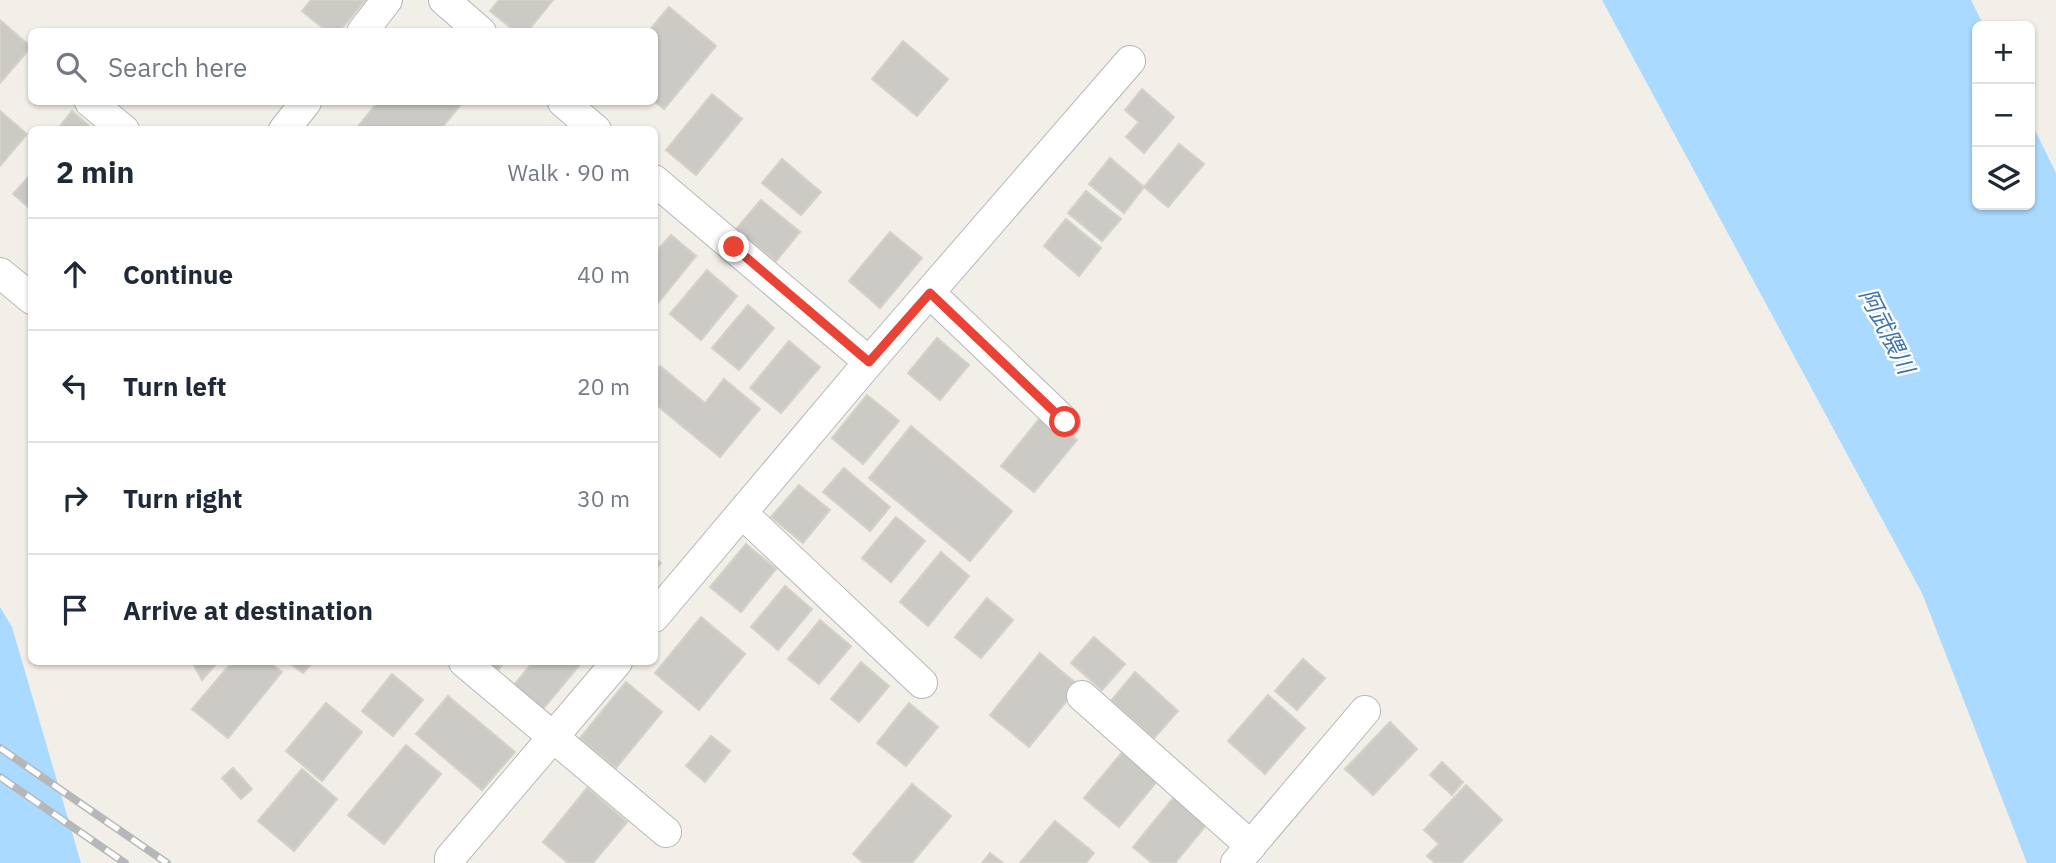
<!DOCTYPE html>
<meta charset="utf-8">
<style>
body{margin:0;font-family:"IBM Plex Sans","Noto Sans JP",sans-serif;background:#f6f6f7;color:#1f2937}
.controls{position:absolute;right:21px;top:21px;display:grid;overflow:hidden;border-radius:10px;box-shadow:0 2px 5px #0004}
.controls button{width:63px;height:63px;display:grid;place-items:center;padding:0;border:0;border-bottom:2px solid #e0e1e3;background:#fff;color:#1f2937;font:35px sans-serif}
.stop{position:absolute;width:21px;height:21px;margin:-16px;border:5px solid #ea4335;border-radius:50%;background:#fff}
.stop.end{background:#ea4335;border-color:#fff;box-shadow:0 2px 7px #0008}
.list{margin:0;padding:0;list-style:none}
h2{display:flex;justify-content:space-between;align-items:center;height:91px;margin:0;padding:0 28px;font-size:30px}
h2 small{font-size:23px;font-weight:400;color:#747a83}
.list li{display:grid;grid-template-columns:46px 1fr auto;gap:21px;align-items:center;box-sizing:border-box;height:112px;padding:0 28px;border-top:2px solid #e0e1e3}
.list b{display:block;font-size:26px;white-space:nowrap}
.list em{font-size:23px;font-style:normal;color:#747a83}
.icon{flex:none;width:38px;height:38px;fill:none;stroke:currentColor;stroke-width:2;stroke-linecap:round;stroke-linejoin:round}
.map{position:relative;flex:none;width:2056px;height:863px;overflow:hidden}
.search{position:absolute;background:#fff;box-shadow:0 2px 5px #0004;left:28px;top:28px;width:630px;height:77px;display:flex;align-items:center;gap:18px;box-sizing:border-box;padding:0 24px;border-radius:10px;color:#747a83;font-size:26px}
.panel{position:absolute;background:#fff;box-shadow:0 2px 5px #0004;left:28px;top:126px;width:630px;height:539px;border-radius:10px}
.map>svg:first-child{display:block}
.water{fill:#aadaff}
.building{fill:#cccac5;stroke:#d6d1c6;stroke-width:2}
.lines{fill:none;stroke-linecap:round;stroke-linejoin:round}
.minor-casing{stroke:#b5b8bc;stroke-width:32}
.minor{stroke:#fff;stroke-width:30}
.rail-casing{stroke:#b6b7b8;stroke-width:8}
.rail{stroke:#fff;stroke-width:5;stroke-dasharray:16;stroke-linecap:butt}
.route{stroke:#ea4335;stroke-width:9}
.labels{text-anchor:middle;stroke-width:5;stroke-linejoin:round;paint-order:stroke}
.water-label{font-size:23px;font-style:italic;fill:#4174aa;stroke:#fff}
</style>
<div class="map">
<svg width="2056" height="863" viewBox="0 0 2056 863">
<rect width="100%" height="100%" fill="#f1efe8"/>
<g class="water">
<path d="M 1602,0 L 1971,0 L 1984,26 L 1977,26 L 1977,205 L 2030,205 L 2030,120 L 2056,173 L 2056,863 L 2027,863 L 1922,593 Z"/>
<path d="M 0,607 L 12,627 L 81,863 L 0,863 Z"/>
</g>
<g class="building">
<path d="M 311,0 L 365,0 L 339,32 L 328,32 L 302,11 Z"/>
<path d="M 499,0 L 553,0 L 527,32 L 516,32 L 490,11 Z"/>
<path d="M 669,7 L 716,46 L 664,109 L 654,101 L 654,32 L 648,32 Z"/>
<path d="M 0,20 L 31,47 L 0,83 Z"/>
<path d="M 903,41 L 948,79 L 917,116 L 872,79 Z"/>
<path d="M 1142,89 L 1174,117 L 1144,153 L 1126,137 L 1139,122 L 1125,110 Z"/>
<path d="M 712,94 L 742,119 L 696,175 L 666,150 Z"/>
<path d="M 378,102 L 463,102 L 440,130 L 355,130 Z"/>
<path d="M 0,111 L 27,134 L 0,166 Z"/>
<path d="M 72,111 L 94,130 L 57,130 Z"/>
<path d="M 1179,144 L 1204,164 L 1168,207 L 1144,187 Z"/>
<path d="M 1110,158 L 1144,187 L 1124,213 L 1089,184 Z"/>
<path d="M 782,159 L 821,192 L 801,215 L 762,183 Z"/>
<path d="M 32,173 L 32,210 L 13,194 Z"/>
<path d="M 1086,191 L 1121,219 L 1102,241 L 1068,213 Z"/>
<path d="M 761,200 L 800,232 L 776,261 L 736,229 Z"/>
<path d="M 1066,219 L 1101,248 L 1079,276 L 1044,246 Z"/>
<path d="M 890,232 L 922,258 L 880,308 L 849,281 Z"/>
<path d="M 671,235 L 696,256 L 658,303 L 654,300 L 654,254 Z"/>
<path d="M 707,270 L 737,296 L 701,340 L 670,314 Z"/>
<path d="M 748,305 L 774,328 L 739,370 L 712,348 Z"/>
<path d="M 937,338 L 969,365 L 940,400 L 908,373 Z"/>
<path d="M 789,341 L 820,367 L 781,413 L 750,388 Z"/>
<path d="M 660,366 L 705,403 L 724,379 L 760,409 L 720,457 L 654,403 L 654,373 Z"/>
<path d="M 867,395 L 899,421 L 863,464 L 832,438 Z"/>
<path d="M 1044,413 L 1077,440 L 1034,492 L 1001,466 Z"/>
<path d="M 911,426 L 1012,511 L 970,561 L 869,478 Z"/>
<path d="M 844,468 L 890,507 L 870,531 L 823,492 Z"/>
<path d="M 799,485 L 830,510 L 803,543 L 771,517 Z"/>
<path d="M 896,517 L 925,541 L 891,582 L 862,558 Z"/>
<path d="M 746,544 L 776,569 L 741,612 L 710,587 Z"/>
<path d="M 941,552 L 969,576 L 928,626 L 900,602 Z"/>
<path d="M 654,558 L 661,563 L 654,572 Z"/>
<path d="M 785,586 L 812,609 L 778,650 L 751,627 Z"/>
<path d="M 987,598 L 1013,620 L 981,658 L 955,637 Z"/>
<path d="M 701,617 L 745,654 L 699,710 L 655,673 Z"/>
<path d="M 820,620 L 851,646 L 819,684 L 788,659 Z"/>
<path d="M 1094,637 L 1125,664 L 1102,690 L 1071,663 Z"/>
<path d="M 1040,653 L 1079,686 L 1029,747 L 990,715 Z"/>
<path d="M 1303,659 L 1325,678 L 1297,710 L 1275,691 Z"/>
<path d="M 192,662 L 218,662 L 202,680 Z"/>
<path d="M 232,662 L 269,662 L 282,672 L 228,738 L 192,709 Z"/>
<path d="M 288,662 L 313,662 L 303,673 Z"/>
<path d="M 488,662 L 504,662 L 498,670 Z"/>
<path d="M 533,662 L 582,662 L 542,710 L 513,686 Z"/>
<path d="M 861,662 L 889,686 L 859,722 L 831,699 Z"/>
<path d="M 1135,672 L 1178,711 L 1154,738 L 1111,701 Z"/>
<path d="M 392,674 L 423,700 L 393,736 L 362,711 Z"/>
<path d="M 626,682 L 662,712 L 616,768 L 580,738 Z"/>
<path d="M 1268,695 L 1305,728 L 1265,774 L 1228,741 Z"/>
<path d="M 448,696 L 515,752 L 482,790 L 416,734 Z"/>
<path d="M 326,703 L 362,732 L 322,781 L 286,751 Z"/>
<path d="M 909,703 L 938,727 L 906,766 L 877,743 Z"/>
<path d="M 1390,722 L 1417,749 L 1373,795 L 1345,769 Z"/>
<path d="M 711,736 L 730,751 L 705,782 L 686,766 Z"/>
<path d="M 406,745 L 441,774 L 384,844 L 348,815 Z"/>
<path d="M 1124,750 L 1159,779 L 1119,827 L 1084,798 Z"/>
<path d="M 1442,762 L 1463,782 L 1452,795 L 1430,775 Z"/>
<path d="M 233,768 L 252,789 L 241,799 L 222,778 Z"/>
<path d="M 302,769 L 337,799 L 294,851 L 258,821 Z"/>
<path d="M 912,784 L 951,816 L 912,863 L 864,863 L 853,854 Z"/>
<path d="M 1466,785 L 1502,820 L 1461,863 L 1435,863 L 1427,856 L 1439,844 L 1424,830 Z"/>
<path d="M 587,788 L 627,822 L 593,863 L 568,863 L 543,842 Z"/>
<path d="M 1174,797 L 1207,824 L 1175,863 L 1152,863 L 1133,847 Z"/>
<path d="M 1055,821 L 1094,853 L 1086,863 L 1020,863 Z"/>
<path d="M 990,853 L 1003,863 L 982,863 Z"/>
</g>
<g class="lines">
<g class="minor-casing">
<g id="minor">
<path d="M 444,0 L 481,32"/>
<path d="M 362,32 L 387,0"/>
<path d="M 90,102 L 124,130"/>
<path d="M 563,102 L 596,130"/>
<path d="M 284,130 L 306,102"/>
<path d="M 654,180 L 869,362"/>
<path d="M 0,273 L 32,299"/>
<path d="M 930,293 L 1065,422"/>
<path d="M 742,513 L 922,683"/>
<path d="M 654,617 L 869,362 L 1130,61"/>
<path d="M 464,662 L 666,832"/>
<path d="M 1082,696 L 1251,846"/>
<path d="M 450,863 L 450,858 L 617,662"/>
<path d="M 1236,863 L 1365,711"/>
</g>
</g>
<use href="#minor" class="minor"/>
<g class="rail-casing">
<g id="rail">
<path d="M 0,748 L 167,863"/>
<path d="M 0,777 L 125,863"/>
</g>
</g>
<use href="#rail" class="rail"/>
</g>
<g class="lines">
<path class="route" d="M 734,247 L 869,362 L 930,293 L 1065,422"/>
</g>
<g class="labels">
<g class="water-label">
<text transform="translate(1887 331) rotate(63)" y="8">阿武隈川</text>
</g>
</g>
</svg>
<div class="controls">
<button>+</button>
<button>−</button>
<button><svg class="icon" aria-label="layers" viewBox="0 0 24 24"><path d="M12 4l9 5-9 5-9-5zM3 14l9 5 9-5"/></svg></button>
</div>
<div class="stop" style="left:1065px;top:422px"></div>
<div class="stop end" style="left:734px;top:247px"></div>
<div class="search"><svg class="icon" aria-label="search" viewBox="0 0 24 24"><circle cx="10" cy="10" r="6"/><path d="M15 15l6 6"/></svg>Search here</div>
<section class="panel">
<h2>2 min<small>Walk · 90 m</small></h2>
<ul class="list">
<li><svg class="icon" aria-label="ahead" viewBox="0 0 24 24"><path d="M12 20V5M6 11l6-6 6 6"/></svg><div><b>Continue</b></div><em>40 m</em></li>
<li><svg class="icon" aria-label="left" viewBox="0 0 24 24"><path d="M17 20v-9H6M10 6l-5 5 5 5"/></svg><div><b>Turn left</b></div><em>20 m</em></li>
<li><svg class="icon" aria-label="right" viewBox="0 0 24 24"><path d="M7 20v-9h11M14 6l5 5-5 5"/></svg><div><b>Turn right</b></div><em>30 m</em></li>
<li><svg class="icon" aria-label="arrive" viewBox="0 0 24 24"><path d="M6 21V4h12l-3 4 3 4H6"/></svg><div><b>Arrive at destination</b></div></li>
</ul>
</section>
</div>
